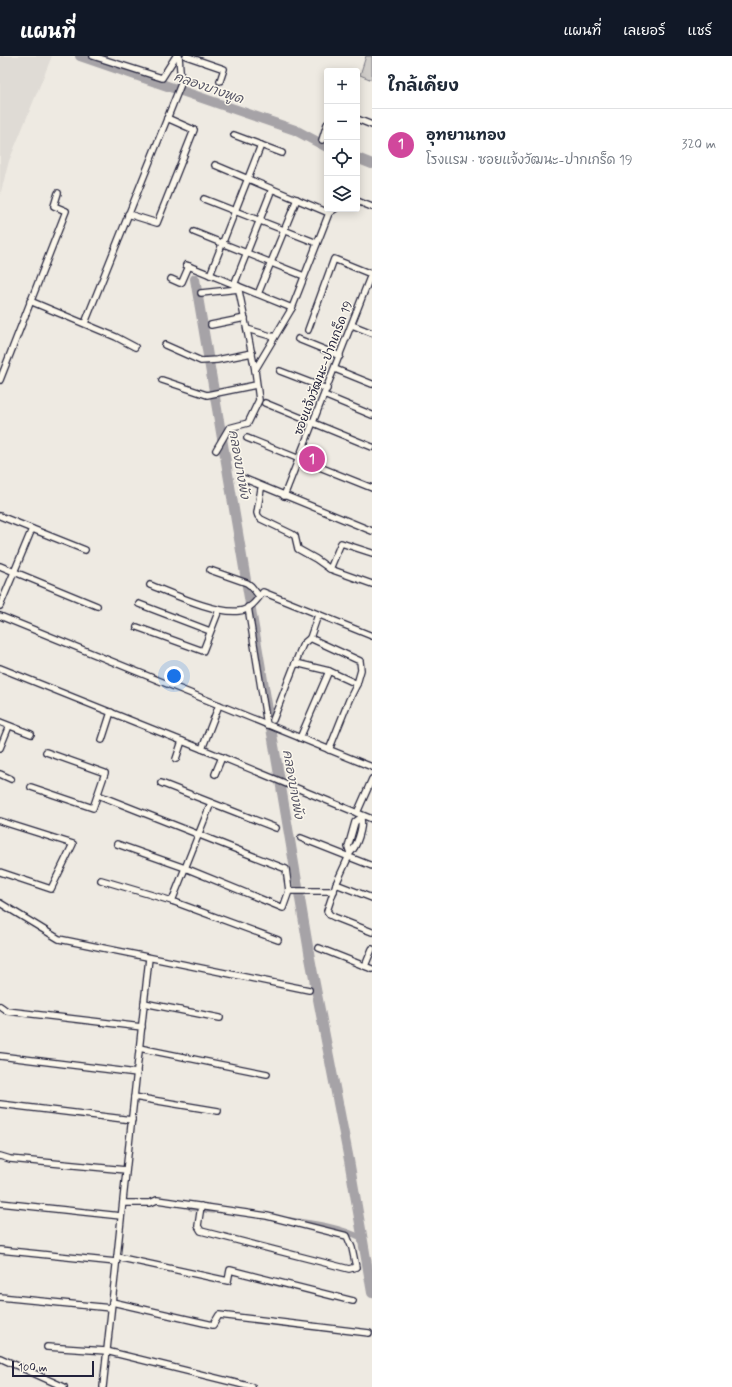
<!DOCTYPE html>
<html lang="th">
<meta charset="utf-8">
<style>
body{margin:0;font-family:Mynerve,"Playpen Sans Thai",sans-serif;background:#f2f2f3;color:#1f2937}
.controls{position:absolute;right:12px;top:12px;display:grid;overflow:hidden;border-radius:4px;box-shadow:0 2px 10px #0003}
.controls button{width:36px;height:36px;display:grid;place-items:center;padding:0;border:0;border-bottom:1px solid #e0e1e3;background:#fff;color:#1f2937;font:20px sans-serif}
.scale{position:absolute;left:12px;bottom:10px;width:82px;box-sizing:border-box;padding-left:4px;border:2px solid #22223b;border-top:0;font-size:11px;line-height:14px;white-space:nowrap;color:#22223b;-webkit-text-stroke:3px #fbf7ec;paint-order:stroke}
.you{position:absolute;left:174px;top:620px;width:14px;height:14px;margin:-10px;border:3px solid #fff;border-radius:50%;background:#1a73e8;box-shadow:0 0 0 6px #1a73e833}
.badge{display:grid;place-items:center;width:26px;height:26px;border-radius:50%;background:#111827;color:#fff;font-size:13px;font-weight:700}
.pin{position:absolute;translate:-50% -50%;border:2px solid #fff;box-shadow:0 1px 4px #0006}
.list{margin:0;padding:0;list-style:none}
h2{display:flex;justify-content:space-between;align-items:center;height:52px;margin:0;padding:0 16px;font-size:17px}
h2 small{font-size:13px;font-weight:400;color:#747a83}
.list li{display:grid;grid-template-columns:26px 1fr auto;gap:12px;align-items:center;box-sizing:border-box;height:72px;padding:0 16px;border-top:1px solid #e0e1e3}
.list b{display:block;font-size:15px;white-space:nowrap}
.list p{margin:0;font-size:13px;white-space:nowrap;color:#747a83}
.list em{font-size:13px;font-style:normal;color:#747a83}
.icon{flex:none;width:22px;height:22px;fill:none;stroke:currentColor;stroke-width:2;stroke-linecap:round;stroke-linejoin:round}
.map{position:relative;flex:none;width:372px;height:1331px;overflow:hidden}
header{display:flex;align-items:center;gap:24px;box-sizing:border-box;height:56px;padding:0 20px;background:#111827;color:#fff}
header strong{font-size:19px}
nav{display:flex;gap:22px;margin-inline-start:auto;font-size:14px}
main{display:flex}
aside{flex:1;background:#fff}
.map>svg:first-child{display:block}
.built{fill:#dfdbd5}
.green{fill:#d0cdc9;stroke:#797882}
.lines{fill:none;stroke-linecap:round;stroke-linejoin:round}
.canal{stroke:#a6a3a7;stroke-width:5.5}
.river{stroke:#a6a3a7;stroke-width:10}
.street-casing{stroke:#22223b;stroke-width:8}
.street{stroke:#fbf7ec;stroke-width:5.5}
.labels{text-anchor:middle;stroke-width:3;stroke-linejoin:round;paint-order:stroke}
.street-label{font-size:12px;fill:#22223b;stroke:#fbf7ec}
.water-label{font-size:13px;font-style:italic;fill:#575666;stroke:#fbf7ec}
</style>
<header>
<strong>แผนที่</strong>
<nav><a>แผนที่</a><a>เลเยอร์</a><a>แชร์</a></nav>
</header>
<main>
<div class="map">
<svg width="372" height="1331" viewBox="0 0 372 1331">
<rect width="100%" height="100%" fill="#eeeae2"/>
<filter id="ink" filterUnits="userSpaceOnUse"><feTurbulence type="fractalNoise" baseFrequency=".025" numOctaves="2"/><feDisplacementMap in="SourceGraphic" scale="8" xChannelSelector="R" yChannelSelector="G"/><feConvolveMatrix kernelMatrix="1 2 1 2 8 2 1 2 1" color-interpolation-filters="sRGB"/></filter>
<g filter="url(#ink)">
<path class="built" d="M 0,0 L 52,0 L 9,105 L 0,139 Z"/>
<path class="green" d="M 366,0 L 372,0 L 372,24 L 360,19 Z"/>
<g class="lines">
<g class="canal">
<path d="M 191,1152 L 213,1155"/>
<path d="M 289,1164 C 314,1167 339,1171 362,1182"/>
</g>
<g class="river">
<path d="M 80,0 L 295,74 L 327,91"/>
<path d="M 357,102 L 372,108"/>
<path d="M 195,223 L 310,902 L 349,1104 L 372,1237"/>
</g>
<g class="street-casing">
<g id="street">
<path d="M 93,0 L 162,22 L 176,0"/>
<path d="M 186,0 L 224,13 L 220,25"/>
<path d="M 357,63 L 372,69"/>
<path d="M 234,79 L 282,97"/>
<path d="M 322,84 L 327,68"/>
<path d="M 215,109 L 329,157 L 335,153"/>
<path d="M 204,143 L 317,187"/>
<path d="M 357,145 L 372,151"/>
<path d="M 128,158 L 157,167 L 194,74 L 167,62"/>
<path d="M 194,176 L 304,220"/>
<path d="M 186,209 L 292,252"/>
<path d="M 210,219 L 261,89"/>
<path d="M 171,223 L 180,227 L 182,226 L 189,210"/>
<path d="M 234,229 L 272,133"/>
<path d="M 201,237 L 239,233"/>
<path d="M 258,238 L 297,143"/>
<path d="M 30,245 L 116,281 L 135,291"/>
<path d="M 85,267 L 181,28 L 179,0"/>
<path d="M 211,269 L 245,262"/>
<path d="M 352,269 L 372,277"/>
<path d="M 247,273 L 274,281"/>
<path d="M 308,274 L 334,203 L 371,218"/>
<path d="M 298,283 L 340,300"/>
<path d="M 165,289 L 201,305 L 217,304 L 252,297"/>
<path d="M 335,313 L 372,328"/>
<path d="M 255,314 L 292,252 L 329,157"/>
<path d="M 280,315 L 327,333"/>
<path d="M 0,324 L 66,155 L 54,150 L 58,137"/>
<path d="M 162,324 L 207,339 L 256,329"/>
<path d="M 324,339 L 372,359"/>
<path d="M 265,347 L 372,391"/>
<path d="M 247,382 L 372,432"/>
<path d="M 216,394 L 229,372 L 248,367 L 259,344 L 255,314 L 238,230"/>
<path d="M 245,423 L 372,475"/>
<path d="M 261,433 L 257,457 L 258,460 L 261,463 L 292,478 L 295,480 L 298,493 L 316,503 L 330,513 L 372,528"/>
<path d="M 284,440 L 372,216"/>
<path d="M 0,460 L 85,494"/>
<path d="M 0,510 L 97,550"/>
<path d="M 330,513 L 341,487 L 372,497"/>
<path d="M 210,514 L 247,527 L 251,530 L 259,540"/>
<path d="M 150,529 C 173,538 216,558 239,555 C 250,554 257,544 263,536 L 372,580"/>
<path d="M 139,548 L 210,575"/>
<path d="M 0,550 L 32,473"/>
<path d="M 248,551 L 267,669"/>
<path d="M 0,560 L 372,711"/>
<path d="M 137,571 L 203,595 L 219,554"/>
<path d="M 310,582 L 360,605 L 361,614 L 357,628 L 349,644 L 329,694"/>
<path d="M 295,608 L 300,608 L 329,615 L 357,628"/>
<path d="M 0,612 L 202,693 L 372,763"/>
<path d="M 273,664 L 300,595 L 303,588 L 310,582 L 318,559"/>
<path d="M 0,666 L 31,678"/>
<path d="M 300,682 L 329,615"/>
<path d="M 102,684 L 111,656"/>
<path d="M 0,692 L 9,670"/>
<path d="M 202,693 L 219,649"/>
<path d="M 176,703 L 182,685"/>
<path d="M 0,718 L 11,723"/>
<path d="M 215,718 L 222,701"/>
<path d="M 161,727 L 276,772"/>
<path d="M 31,731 L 93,752 L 105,717 L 46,696"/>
<path d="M 98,739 L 286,813 L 289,835 L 283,852 L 185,812 L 117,788"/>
<path d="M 357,757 L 372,723"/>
<path d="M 363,760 L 355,766 L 348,791 L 350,797 L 348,802 L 336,828 L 327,855 L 330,859 L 334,861 L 372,876"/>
<path d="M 0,765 L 73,788 L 51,833 L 0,816"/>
<path d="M 301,782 L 372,810"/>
<path d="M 350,797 C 357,791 363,771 361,763"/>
<path d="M 101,824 L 172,845 L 278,884"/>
<path d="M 336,828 L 372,842"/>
<path d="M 289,835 L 334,835"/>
<path d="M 172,845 L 211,747"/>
<path d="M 0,847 L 59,883 L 309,934"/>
<path d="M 319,892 L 372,913"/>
<path d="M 365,910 L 372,893"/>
<path d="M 144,947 L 220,962"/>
<path d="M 0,950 L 7,955 L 142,971"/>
<path d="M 139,992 L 267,1018"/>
<path d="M 0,1000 L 137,1017"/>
<path d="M 134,1041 L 218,1055"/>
<path d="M 0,1048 L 132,1064"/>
<path d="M 0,1100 L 10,1103 L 126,1114"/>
<path d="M 0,1147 L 121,1160"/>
<path d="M 123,1147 L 150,1147 L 157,1144 L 267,1160 L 347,1180 L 352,1192 L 356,1211 L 349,1213 L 201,1175 L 198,1170 L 201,1150"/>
<path d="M 0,1194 L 116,1206"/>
<path d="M 117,1201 L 228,1225 L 230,1214 L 353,1245"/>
<path d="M 0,1241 L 111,1252"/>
<path d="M 112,1246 L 213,1269 L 219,1259 L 369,1277"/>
<path d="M 47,1291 L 106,1295 L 252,1331"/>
<path d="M 0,1302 L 64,1331"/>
<path d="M 103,1331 L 149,902"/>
</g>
</g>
<use href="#street" class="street"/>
</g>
</g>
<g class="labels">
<g class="street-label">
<text transform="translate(323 312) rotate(-69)" y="4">ซอยแจ้งวัฒนะ-ปากเกร็ด 19</text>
</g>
<g class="water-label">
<text transform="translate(209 31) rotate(19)" y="5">คลองบางพูด</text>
<text transform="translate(240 408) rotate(80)" y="5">คลองบางพัง</text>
<text transform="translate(294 728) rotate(80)" y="5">คลองบางพัง</text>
</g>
</g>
</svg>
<div class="controls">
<button>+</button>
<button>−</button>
<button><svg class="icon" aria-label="locate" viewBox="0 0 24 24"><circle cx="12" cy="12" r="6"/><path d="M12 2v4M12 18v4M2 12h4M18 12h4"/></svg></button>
<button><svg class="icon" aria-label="layers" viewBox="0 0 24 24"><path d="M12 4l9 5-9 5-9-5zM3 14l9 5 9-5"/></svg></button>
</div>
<div class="scale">100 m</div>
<div class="you"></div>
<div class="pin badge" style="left:312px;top:403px;background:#d1479c">1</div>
</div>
<aside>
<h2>ใกล้เคียง<small></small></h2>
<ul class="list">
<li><span class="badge" style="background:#d1479c">1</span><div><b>อุทยานทอง</b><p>โรงแรม · ซอยแจ้งวัฒนะ-ปากเกร็ด 19</p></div><em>320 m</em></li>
</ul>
</aside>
</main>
